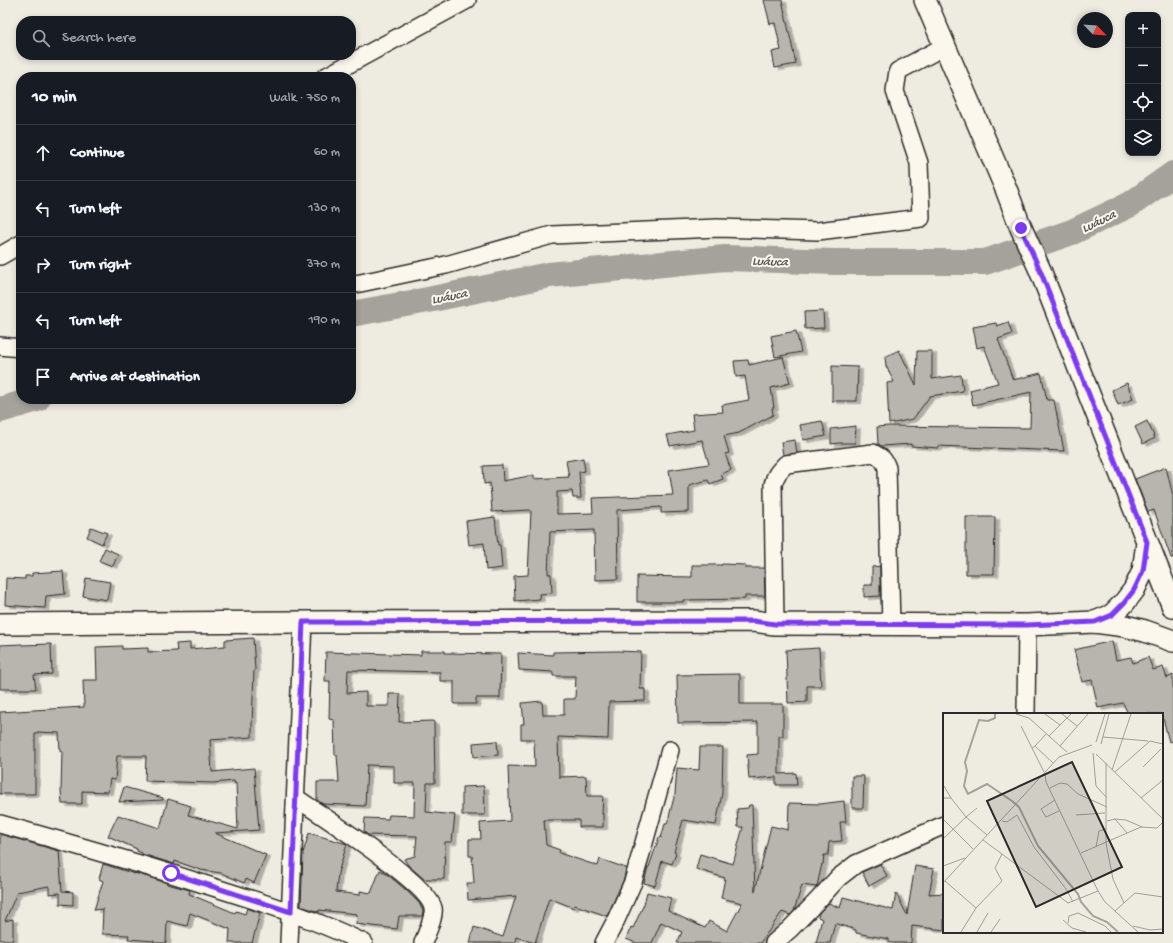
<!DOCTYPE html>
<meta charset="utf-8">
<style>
body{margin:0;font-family:"Gochi Hand",sans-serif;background:#20242c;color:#f1f3f6}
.controls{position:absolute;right:12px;top:12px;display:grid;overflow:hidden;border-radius:8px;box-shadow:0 2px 6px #0003}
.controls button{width:36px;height:36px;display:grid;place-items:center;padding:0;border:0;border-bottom:1px solid #363941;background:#171b24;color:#f1f3f6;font:20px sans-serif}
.compass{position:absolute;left:1077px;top:12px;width:36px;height:36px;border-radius:50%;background:#171b24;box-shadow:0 2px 6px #0003;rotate:115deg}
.stop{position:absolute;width:12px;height:12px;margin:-9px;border:3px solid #7c3aed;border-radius:50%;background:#fff}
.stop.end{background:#7c3aed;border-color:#fff;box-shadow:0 1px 4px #0008}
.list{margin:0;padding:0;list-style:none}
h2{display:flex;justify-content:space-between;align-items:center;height:52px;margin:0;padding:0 16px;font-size:17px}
h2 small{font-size:13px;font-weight:400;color:#9ea1a6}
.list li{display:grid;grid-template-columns:26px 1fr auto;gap:12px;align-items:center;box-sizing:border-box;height:56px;padding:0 16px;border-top:1px solid #363941}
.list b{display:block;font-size:15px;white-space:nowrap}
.list em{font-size:13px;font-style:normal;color:#9ea1a6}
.icon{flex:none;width:22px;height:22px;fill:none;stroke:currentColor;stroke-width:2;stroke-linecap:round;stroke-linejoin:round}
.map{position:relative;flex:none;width:1173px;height:943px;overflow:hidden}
.search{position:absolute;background:#171b24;box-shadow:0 2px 6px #0003;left:16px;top:16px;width:340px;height:44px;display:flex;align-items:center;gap:10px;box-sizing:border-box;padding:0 14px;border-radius:16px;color:#9ea1a6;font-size:15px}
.panel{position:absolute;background:#171b24;box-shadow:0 2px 6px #0003;left:16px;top:72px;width:340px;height:332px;border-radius:16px}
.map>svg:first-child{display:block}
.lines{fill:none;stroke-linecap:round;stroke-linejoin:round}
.river{stroke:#a4a29a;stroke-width:26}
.building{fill:#b8b5ae;stroke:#2b2b2b;filter:url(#shadow)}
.minor-casing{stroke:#2b2b2b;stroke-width:20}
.major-casing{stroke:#2b2b2b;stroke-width:24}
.minor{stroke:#fbf7ec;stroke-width:17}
.major{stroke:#fbf7ec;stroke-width:21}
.route{stroke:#7c3aed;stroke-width:5}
.labels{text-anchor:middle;stroke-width:4;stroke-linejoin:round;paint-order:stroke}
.water-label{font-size:13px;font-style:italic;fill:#555552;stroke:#fbf7ec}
.inset-river{fill:none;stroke:#a4a29a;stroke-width:2}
.inset-road{fill:none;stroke:#a09e98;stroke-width:1}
.view{fill:#2b2b2b;fill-opacity:0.15;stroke:#2b2b2b;stroke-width:2}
.inset-edge{fill:none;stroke:#2b2b2b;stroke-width:2}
</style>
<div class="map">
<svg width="1173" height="943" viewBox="0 0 1173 943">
<defs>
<filter id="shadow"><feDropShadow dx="4.5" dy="2.5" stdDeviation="0" flood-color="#0004"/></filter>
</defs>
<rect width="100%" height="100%" fill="#eeebe0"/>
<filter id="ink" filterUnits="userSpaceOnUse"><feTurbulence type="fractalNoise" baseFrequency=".025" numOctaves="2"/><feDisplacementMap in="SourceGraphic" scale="8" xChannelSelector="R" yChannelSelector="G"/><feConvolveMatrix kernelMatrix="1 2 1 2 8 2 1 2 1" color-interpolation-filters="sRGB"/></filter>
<g filter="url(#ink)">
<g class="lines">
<g class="river">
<path d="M 351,314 L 428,300 L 549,275 L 725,258 L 834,262 L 985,262 L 1072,232 L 1131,204 L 1173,174"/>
<path d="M 0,410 L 37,399"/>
</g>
</g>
<g class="building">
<path d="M 764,0 L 782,0 L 796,64 L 775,68 L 772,52 L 781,50 L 775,23 L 770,24 Z"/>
<path d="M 823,311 L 824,328 L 805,329 L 804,312 Z"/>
<path d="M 1008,322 L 1012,334 L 998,339 L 1013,380 L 1041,373 L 1047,400 L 1054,400 L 1064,451 L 938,446 L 938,448 L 911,446 L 911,444 L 882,446 L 878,444 L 877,427 L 889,426 L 1030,428 L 1031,392 L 973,405 L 970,390 L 998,383 L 984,346 L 977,348 L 973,327 L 996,323 L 997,326 Z"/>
<path d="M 796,331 L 801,352 L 775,357 L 771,336 Z"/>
<path d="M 899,350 L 916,385 L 917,351 L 932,351 L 932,379 L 961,375 L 963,391 L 930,396 L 913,419 L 889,424 L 887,383 L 894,382 L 886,366 L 885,357 Z"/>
<path d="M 783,357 L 790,383 L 771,388 L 774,408 L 772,408 L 773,415 L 739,433 L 724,436 L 729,453 L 725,454 L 731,470 L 721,474 L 723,479 L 710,484 L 708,480 L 689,485 L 689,512 L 661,513 L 661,507 L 617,510 L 618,579 L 595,580 L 594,530 L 550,532 L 548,574 L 551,574 L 552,593 L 539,594 L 540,599 L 515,601 L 514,576 L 528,575 L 531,511 L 530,510 L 492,512 L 490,483 L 484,484 L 483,466 L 502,465 L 503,481 L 534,475 L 534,479 L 569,477 L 566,461 L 583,458 L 585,471 L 579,472 L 581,498 L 573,498 L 572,491 L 557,492 L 557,514 L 593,513 L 592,498 L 673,495 L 669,470 L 709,464 L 702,440 L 670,446 L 667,435 L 694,430 L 692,414 L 723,412 L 722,405 L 749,400 L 745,376 L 736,377 L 734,361 L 748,360 L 749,365 Z"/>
<path d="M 832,366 L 858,367 L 857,401 L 832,401 Z"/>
<path d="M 1127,383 L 1133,399 L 1118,405 L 1112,390 Z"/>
<path d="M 822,421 L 826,436 L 803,440 L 800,425 Z"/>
<path d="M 1147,421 L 1155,438 L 1143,444 L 1135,427 Z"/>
<path d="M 856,426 L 855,443 L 839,443 L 831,444 L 831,429 Z"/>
<path d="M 795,440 L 797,453 L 783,455 L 781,442 Z"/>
<path d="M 1166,467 L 1173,496 L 1173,558 L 1171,558 L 1154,510 L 1148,512 L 1135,479 Z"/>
<path d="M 495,517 L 498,545 L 500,545 L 502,568 L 486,570 L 484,543 L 469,545 L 466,521 Z"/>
<path d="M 966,517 L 995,517 L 994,574 L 966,574 Z"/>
<path d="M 91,527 L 107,533 L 102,544 L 87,537 Z"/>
<path d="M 105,548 L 118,554 L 113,566 L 99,561 Z"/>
<path d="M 722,564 L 745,565 L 745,568 L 764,568 L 765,596 L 745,596 L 745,599 L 683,600 L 683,602 L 637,602 L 637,576 L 692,577 L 692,565 L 722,565 Z"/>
<path d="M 880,566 L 880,596 L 864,597 L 864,585 L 872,585 L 872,567 Z"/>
<path d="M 63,571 L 65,594 L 46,596 L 45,608 L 5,605 L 6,578 L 25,579 L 25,576 L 32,576 L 32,573 Z"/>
<path d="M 86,578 L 110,582 L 107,600 L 83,596 Z"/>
<path d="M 253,638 L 255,670 L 254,670 L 252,725 L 252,737 L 210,740 L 212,772 L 254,768 L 259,830 L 215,833 L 266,855 L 254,883 L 246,879 L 244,883 L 221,873 L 201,870 L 175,861 L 174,864 L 142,854 L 142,853 L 137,851 L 137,849 L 108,836 L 118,815 L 160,828 L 168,799 L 191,806 L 188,815 L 238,829 L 236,783 L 235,784 L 234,781 L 213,783 L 145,781 L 146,756 L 117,756 L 115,780 L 110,779 L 108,792 L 82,791 L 82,804 L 62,804 L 61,790 L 62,751 L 60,751 L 59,733 L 37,732 L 37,734 L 35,734 L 35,794 L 0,794 L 0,712 L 84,707 L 83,680 L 97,680 L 96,647 L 122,646 L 122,649 L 148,648 L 148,652 L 177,651 L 176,644 L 190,643 L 190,649 L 225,646 L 225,640 Z"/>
<path d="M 1112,641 L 1116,660 L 1131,657 L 1133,663 L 1148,657 L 1153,670 L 1163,667 L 1167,678 L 1173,675 L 1173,741 L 1169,742 L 1162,714 L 1128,714 L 1123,703 L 1098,708 L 1092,680 L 1082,682 L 1074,650 Z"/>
<path d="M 22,644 L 22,645 L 51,644 L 52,674 L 34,675 L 36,689 L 0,689 L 0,645 Z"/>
<path d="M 819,648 L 821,686 L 807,686 L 807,702 L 788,703 L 786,650 Z"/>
<path d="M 421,651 L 445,651 L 445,653 L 501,654 L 500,698 L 476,698 L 476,704 L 454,704 L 454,681 L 440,681 L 440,672 L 348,670 L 347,693 L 366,692 L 366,706 L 389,706 L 389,694 L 400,694 L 399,722 L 434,721 L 435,783 L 427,783 L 426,812 L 455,815 L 452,842 L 445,842 L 444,879 L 424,879 L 408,865 L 404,859 L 415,856 L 417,836 L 368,835 L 364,832 L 365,818 L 388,819 L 389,815 L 414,816 L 415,783 L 394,783 L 394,766 L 367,765 L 365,806 L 323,804 L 317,800 L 317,782 L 339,782 L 337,755 L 335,755 L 334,720 L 329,719 L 330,681 L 325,681 L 326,652 L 421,655 Z"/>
<path d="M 618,651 L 641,652 L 640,689 L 645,689 L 645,701 L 609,702 L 608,739 L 558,737 L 559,777 L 586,776 L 587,796 L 603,796 L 602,814 L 603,814 L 603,827 L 579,827 L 579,820 L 544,820 L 546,845 L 560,850 L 559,853 L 598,866 L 600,859 L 626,868 L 624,879 L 607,916 L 575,905 L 574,908 L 549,898 L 535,943 L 516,937 L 515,941 L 515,943 L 470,943 L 474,927 L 503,937 L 516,896 L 468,900 L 467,883 L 474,883 L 472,856 L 469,856 L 469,839 L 481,839 L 480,823 L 510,821 L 508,766 L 535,767 L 534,739 L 521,739 L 521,724 L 524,724 L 522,703 L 542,701 L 543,715 L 564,715 L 564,699 L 575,699 L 576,676 L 553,676 L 553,672 L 519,670 L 518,653 L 553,655 L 553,652 Z"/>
<path d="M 740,674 L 740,704 L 783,704 L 783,736 L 779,736 L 779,774 L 796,773 L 797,785 L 776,785 L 776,777 L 749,779 L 747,755 L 758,754 L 758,722 L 678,723 L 677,675 Z"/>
<path d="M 497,741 L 498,755 L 474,757 L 473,743 Z"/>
<path d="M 700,747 L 723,747 L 722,793 L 716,825 L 683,820 L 674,852 L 676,853 L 672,864 L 662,861 L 655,886 L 644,883 L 648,867 L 649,867 L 659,837 L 661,838 L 665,824 L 667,824 L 675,794 L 677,768 L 699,770 Z"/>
<path d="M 852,776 L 864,776 L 863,808 L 852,808 Z"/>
<path d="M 484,786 L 485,815 L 462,815 L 462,787 Z"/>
<path d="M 124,787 L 163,798 L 163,800 L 119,802 Z"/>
<path d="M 844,801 L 846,822 L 840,822 L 842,841 L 829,842 L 828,855 L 824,855 L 823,864 L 822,864 L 817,886 L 816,887 L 802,885 L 794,911 L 790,915 L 782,912 L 760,943 L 677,943 L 682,932 L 661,922 L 652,943 L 636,943 L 626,939 L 631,927 L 633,928 L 644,904 L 647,892 L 671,898 L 668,911 L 705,928 L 709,921 L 727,931 L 742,903 L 721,898 L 725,878 L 696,869 L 700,854 L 733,864 L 743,827 L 738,827 L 737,809 L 748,808 L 749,805 L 752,805 L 755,891 L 771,826 L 788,830 L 789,803 L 820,804 Z"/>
<path d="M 309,833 L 347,844 L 338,873 L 336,892 L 360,895 L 360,891 L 371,893 L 380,870 L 388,875 L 406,890 L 419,903 L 423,911 L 422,916 L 399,916 L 397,929 L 356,924 L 357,914 L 319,910 L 319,912 L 301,906 L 303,853 Z"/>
<path d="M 0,834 L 59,851 L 62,891 L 73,892 L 73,905 L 60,904 L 60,893 L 49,894 L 49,886 L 17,892 L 5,921 L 13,919 L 13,940 L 0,940 Z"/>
<path d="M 103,864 L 135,874 L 135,873 L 167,883 L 167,884 L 190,890 L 189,894 L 235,913 L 236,911 L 245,914 L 247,908 L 260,913 L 252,943 L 229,943 L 230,929 L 190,913 L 187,926 L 167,921 L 166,943 L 154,943 L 154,941 L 128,939 L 129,935 L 102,934 L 103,909 L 94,910 L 103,881 L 99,879 Z"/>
<path d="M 880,864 L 887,876 L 869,886 L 862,872 Z"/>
<path d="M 915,866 L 934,869 L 929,894 L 944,893 L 944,930 L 912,926 L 911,943 L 889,943 L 889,939 L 856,933 L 856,930 L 835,923 L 830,943 L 816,943 L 822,919 L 818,917 L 819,913 L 829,903 L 840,908 L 843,897 L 893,910 L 896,893 L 907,915 Z"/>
</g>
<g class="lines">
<g class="minor-casing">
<g id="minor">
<path d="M 325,77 L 467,0"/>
<path d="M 0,256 L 21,244"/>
<path d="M 351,285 L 446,265 L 552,235 L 717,228 L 818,231 L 921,218 L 919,163 L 895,91 L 898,71 L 945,46"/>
<path d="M 0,346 L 21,348"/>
<path d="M 775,624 L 773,485 C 775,475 779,471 786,464 L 873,453 C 881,457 884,459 887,468 L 891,625"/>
<path d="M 1026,714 L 1027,625"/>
<path d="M 296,798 C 321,815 428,883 433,908 C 435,917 426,934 423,943"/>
<path d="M 0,824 C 73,844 145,865 216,888 C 267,904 317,920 364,943"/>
<path d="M 289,943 L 303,622"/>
<path d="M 604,943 L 615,922 L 633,882 L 670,750"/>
<path d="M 774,943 L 790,929 L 819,899 L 838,878 L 856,864 L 944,825"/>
</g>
</g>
<g class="major-casing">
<g id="major">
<path d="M 925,0 L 1006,189 L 1021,228 L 1040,270 L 1173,607"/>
<path d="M 1095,622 L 1112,615 L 1124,603 L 1134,590 L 1143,571 L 1147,543"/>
<path d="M 0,624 L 303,622 L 753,621 L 775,624 L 1027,625 L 1095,622 L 1125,626 L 1145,631 L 1173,641"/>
</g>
</g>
<use href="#minor" class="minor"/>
<use href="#major" class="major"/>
</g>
</g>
<g class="lines" filter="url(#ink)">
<path class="route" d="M 171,873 L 291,912 L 303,622 L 753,621 L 775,624 L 1027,625 L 1095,622 L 1112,615 L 1124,603 L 1134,590 L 1143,571 L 1147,542 L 1040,270 L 1021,228"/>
</g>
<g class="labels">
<g class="water-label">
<text transform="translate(1098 220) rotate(-26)" y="5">Luáuca</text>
<text transform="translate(770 260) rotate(2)" y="5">Luáuca</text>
<text transform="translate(449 295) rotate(-11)" y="5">Luáuca</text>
</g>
</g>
<g transform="translate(943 713)">
<rect width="220" height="220" fill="#eeebe0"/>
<path class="inset-river" d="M 52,1 L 52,5 L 45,8 L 36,7 L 22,49 L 24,58 L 21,73 L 25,81 L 44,71 L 69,88 L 76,94 L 95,133 L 135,181 L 138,189 L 150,203 L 164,209 L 175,219"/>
<path class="inset-road" d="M 73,1 L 86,5 L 117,33M 102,1 L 117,12M 119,1 L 134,13M 78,13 L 89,35M 103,21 L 92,33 L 110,50M 106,23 L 128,1M 160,24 L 205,28M 153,29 L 162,1M 158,31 L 166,1M 92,33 L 89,35 L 101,59M 124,39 L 117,33 L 145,1M 150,40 L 153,73 L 164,85M 153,41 L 220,106M 163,50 L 163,130 L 170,166 L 181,190M 200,54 L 218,36M 169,57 L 188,1M 172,59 L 207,28 L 220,31M 102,60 L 103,69 L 155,178 L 162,189 L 195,219M 1,73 L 8,85M 107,75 L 117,70 L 124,71 L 135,81 L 164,94M 0,85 L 8,85 L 23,104 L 0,126M 198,85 L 220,67M 112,87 L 98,96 L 103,104 L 116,98M 34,95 L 23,104 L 44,122M 133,102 L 162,100M 0,106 L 30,136M 171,106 L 183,107 L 199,114M 59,108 L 64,109 L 74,102 L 91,134 L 123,176 L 130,189M 164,108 L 172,106 L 184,120M 40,127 L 125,190 L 155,178M 153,134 L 156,118 L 163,116M 138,140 L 198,114 L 214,115 L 220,109M 0,153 L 22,145M 2,168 L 33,195M 0,170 L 116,44 L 149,32M 172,198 L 192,180 L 220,184M 120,207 L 129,215 L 143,219M 125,210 L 126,203 L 135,200 L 162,213 L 168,219M 190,213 L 207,217 L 220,216M 18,219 L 33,195 L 59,168 L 52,155 L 59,141M 34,219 L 45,200M 48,219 L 57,206"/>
<path class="view" d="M 129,49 L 179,154 L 93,194 L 44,88 Z"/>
<rect width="220" height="220" class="inset-edge"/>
</g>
</svg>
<div class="controls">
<button>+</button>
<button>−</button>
<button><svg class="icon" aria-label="locate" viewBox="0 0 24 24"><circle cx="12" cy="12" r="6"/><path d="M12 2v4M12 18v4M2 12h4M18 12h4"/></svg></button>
<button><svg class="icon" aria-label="layers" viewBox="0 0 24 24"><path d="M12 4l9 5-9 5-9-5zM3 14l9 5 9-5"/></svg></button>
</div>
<svg class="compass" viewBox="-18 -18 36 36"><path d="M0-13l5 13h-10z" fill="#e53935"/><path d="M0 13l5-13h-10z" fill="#9ea1a6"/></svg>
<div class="stop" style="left:171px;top:873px"></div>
<div class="stop end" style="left:1021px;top:228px"></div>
<div class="search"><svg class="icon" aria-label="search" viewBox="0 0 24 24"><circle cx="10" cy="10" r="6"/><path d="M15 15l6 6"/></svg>Search here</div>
<section class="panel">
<h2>10 min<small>Walk · 750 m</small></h2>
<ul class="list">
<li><svg class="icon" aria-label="ahead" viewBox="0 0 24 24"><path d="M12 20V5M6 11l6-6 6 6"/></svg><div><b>Continue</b></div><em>60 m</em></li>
<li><svg class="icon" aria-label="left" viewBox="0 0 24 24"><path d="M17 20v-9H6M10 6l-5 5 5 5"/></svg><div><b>Turn left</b></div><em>130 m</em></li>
<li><svg class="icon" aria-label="right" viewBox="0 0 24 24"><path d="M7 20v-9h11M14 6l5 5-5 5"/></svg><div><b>Turn right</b></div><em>370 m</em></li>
<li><svg class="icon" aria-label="left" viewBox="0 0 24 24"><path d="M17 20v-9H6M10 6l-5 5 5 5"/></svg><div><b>Turn left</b></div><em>190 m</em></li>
<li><svg class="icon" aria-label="arrive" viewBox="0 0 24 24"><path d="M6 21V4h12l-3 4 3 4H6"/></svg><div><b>Arrive at destination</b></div></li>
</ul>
</section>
</div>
